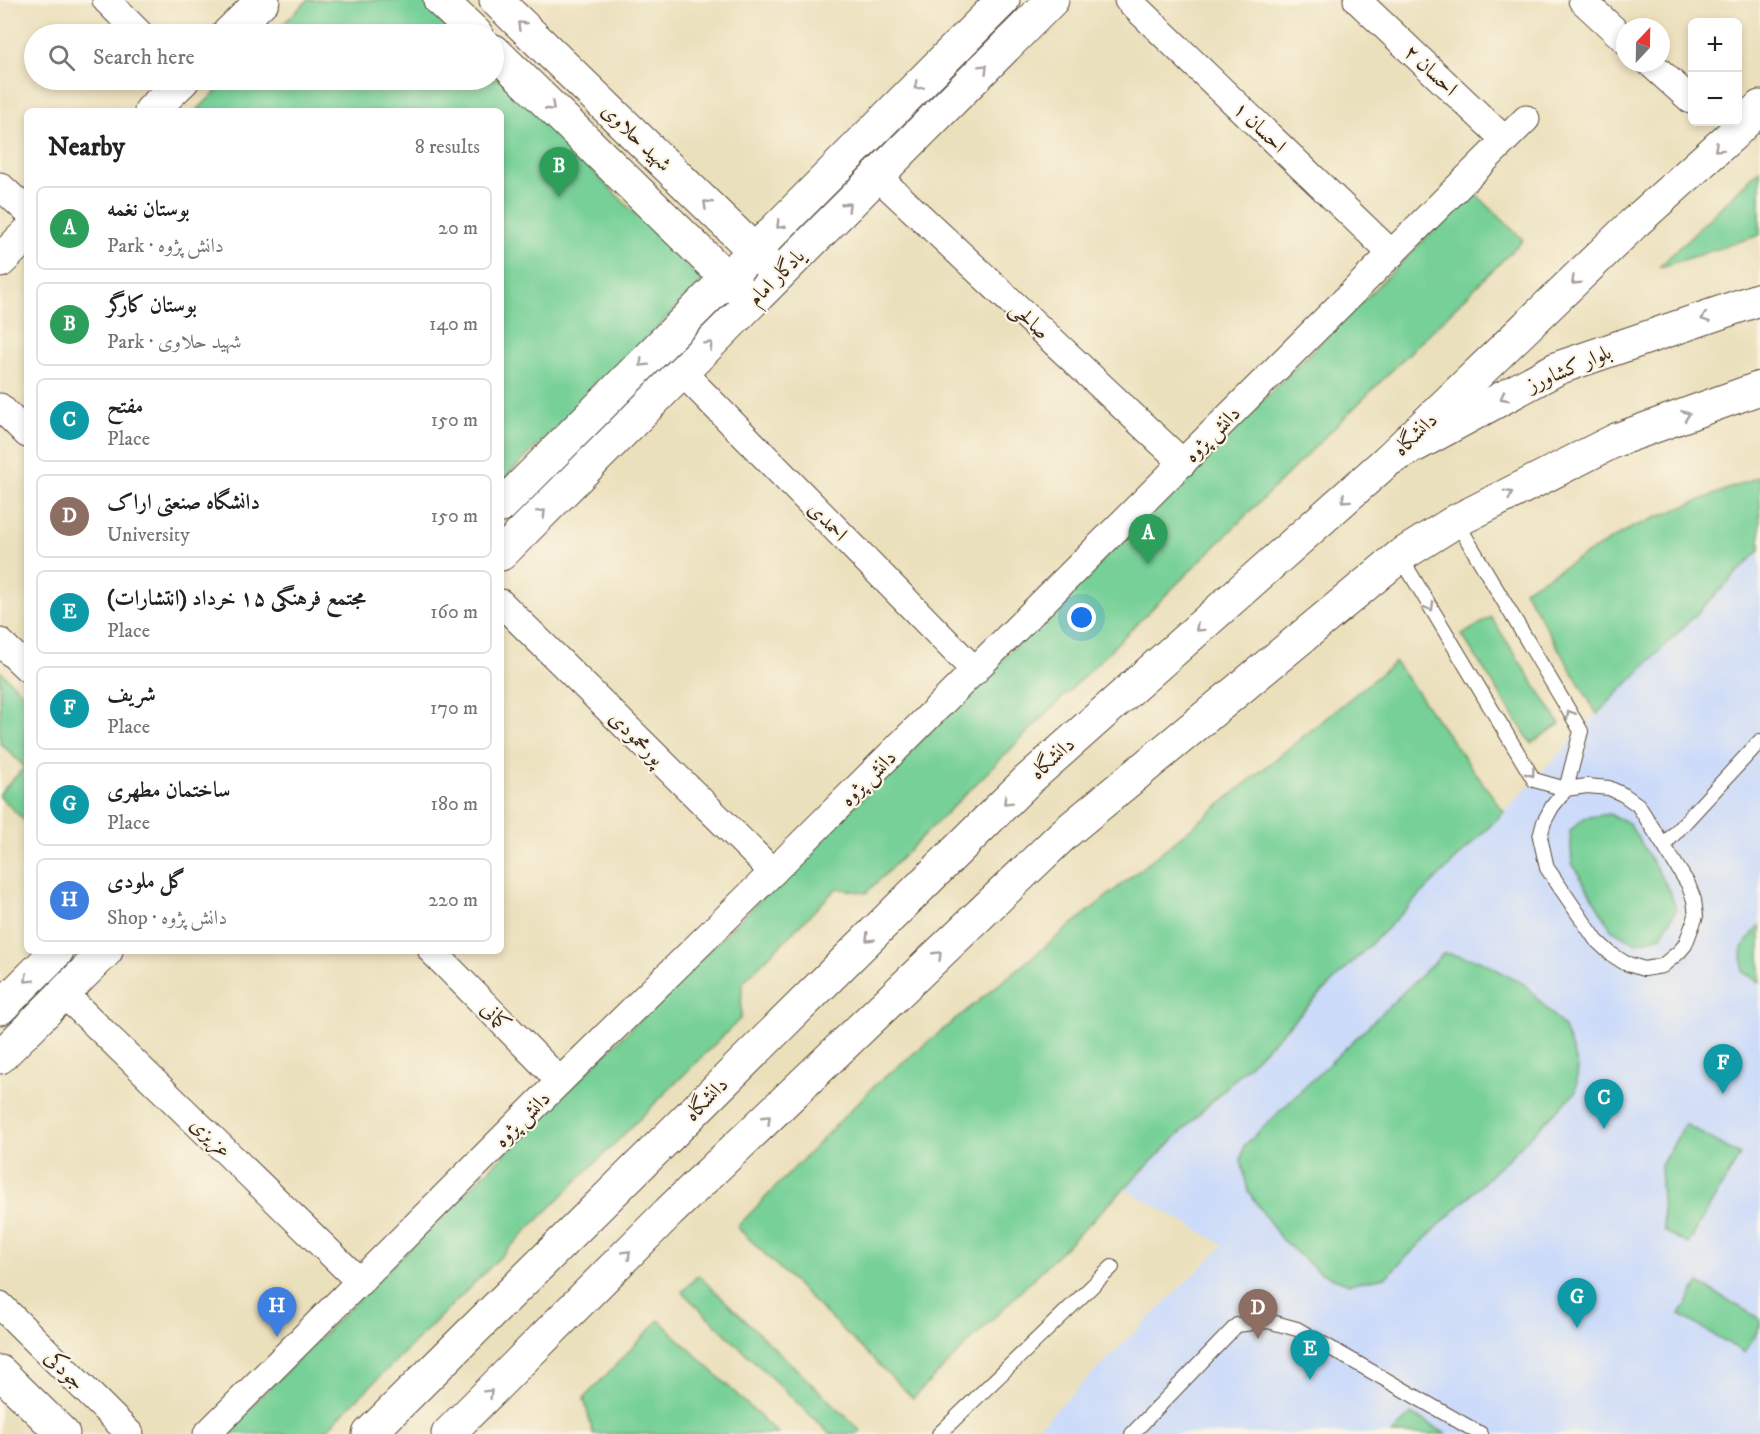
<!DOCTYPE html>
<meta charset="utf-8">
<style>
body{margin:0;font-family:"IM FELL DW Pica",Amiri,serif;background:#f6f6f6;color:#222}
.controls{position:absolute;right:18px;top:18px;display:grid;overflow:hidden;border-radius:9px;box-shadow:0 3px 9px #0003}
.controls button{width:54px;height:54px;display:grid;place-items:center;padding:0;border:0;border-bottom:2px solid #e0e0e0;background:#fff;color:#222;font:30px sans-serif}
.compass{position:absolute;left:1616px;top:18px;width:54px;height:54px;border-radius:50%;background:#fff;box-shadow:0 3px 9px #0003;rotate:22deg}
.you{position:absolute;left:1082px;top:618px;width:21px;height:21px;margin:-15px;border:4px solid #fff;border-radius:50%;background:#1a73e8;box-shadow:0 0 0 9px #1a73e833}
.badge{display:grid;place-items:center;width:39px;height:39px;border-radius:50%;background:#b45309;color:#fff;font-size:20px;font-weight:700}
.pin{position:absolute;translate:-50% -50px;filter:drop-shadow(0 2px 3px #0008)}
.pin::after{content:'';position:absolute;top:32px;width:21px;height:18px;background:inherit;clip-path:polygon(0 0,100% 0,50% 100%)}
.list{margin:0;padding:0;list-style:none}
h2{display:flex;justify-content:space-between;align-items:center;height:78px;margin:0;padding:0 24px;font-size:26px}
h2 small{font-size:20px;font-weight:400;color:#767676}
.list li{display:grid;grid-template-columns:39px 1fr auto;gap:18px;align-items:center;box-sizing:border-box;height:84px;margin:0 12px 12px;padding:0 12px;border:2px solid #e0e0e0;border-radius:9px}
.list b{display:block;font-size:22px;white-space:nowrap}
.list p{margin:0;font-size:20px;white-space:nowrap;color:#767676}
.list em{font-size:20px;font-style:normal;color:#767676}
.icon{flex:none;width:33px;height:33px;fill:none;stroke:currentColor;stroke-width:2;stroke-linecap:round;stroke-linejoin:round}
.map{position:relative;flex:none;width:1760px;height:1434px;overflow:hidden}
.search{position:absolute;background:#fff;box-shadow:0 3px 9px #0003;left:24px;top:24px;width:480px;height:66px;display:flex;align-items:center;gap:15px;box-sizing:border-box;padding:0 21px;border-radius:33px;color:#767676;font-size:22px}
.panel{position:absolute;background:#fff;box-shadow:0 3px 9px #0003;left:24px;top:108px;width:480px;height:846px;border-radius:9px}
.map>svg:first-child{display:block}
.built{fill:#ccdbf9}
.green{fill:#76d097;stroke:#587d5a;stroke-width:1.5}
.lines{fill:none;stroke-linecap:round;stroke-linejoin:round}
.lane-casing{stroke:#554536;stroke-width:16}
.street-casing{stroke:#554536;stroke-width:29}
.secondary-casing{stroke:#554536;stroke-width:35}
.primary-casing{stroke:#554536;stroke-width:35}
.lane{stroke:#fff;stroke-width:14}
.street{stroke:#fff;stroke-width:27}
.secondary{stroke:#fff;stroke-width:33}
.primary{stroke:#fff;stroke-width:33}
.oneway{stroke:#a79f9a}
.labels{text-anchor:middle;stroke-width:4.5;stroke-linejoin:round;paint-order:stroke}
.street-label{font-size:21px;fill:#3b2a1e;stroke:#fcf5e5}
</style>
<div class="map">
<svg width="1760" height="1434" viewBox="0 0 1760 1434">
<rect width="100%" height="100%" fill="#fcf5e5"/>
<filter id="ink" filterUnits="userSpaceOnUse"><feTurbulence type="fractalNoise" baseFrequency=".0167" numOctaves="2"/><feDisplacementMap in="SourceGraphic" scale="12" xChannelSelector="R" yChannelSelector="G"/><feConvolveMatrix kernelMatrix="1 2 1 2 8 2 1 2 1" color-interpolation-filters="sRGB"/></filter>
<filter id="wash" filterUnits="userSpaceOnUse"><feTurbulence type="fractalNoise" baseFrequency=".008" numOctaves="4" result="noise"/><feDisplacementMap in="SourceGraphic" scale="24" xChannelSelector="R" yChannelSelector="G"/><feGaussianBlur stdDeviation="1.35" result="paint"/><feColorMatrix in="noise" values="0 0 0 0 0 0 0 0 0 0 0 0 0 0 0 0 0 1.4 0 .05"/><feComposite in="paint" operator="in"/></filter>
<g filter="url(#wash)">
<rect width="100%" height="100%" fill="#ebe0bc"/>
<path class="built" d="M 1760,550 L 1760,1434 L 1031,1434 L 1224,1245 L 1125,1189 L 1504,812 L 1597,714 Z"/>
<g class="green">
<path d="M 308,0 L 422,0 L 456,34 L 273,34 Z"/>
<path d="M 494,72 L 703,282 L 501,482 L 501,111 L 196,111 L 228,80 L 494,80 Z"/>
<path d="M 1760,169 L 1760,235 L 1658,268 Z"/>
<path d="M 1473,191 L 1523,240 L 866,893 L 837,888 L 742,983 L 741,1018 L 322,1434 L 223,1434 Z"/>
<path d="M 1760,476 L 1760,550 L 1597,714 L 1524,590 L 1633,527 Z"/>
<path d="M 1491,617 L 1560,724 L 1531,743 L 1462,635 Z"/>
<path d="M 1395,662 L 1504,812 L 913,1398 L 737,1227 L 875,1085 Z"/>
<path d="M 0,671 L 27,697 L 27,823 L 0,797 L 0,793 L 25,767 L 0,743 Z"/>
<path d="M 1609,814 L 1629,823 L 1670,891 L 1676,910 L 1661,936 L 1635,943 L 1611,929 L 1572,863 L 1570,831 L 1584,818 Z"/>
<path d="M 1760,925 L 1760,982 L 1743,972 L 1742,948 Z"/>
<path d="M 1444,953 L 1479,960 L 1524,984 L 1563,1026 L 1578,1066 L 1576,1092 L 1386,1277 L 1349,1284 L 1319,1272 L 1281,1239 L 1248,1191 L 1241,1160 L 1244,1146 Z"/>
<path d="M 1685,1124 L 1740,1155 L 1688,1244 L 1664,1231 L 1660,1167 Z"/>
<path d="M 698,1275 L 861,1431 L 858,1434 L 830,1434 L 682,1292 Z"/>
<path d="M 1699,1283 L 1760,1319 L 1760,1326 L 1745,1353 L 1680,1315 Z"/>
<path d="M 659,1320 L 778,1434 L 593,1434 L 584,1398 Z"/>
<path d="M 1411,1414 L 1447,1434 L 1392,1434 Z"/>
</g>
</g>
<g filter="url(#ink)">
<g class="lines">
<g class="lane-casing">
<g id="lane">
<path d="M 1400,556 L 1534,780 L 1566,789 L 1587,786 L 1609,788 L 1624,795 L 1638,805 L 1688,884 L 1694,900 L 1696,916 L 1685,945 L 1679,952 L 1662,966 L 1644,969 L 1625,963 L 1611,954 L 1596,940 L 1547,868 L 1540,837 L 1544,822 L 1552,807 L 1566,789 L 1581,731 L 1456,521"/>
<path d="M 1664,845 L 1760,741"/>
<path d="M 939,1434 L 1112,1267"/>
<path d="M 1132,1434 L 1237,1325 L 1268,1321 L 1297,1329 L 1481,1434"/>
</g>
</g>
<g class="street-casing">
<g id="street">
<path d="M 106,0 L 140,34"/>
<path d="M 1128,0 L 1392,254"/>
<path d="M 1357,0 L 1505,140"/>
<path d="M 1582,0 L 1625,40"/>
<path d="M 1650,63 L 1691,100"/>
<path d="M 877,176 L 1183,463"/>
<path d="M 0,186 L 27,211"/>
<path d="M 682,372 L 975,671"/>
<path d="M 0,407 L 27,434"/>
<path d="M 501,603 L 773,872"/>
<path d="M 0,642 L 27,668"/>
<path d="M 432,951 L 560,1081"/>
<path d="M 63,993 L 360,1282"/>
<path d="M 0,1305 L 130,1434"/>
<path d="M 207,1434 L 560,1081 L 773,872 L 1526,119"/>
</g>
</g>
<g class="secondary-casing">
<g id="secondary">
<path d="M 440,0 L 476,34"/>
<path d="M 496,0 L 769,265"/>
<path d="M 228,34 L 263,0"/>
<path d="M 494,51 L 742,293"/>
<path d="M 151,111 L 183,80"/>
<path d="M 0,261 L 27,234"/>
<path d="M 501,506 L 1003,0"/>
<path d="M 501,554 L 1052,0"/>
<path d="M 0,1008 L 57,951"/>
<path d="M 0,1057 L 106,951"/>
<path d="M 0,1372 L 63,1434"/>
<path d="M 369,1434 L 1028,780 L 1388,460 L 1633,224 L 1732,135 L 1760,107"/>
<path d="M 448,1434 L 669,1212 L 1064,834 L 1400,556 L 1456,521"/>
</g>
</g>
<g class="primary-casing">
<g id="primary">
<path d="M 1388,460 L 1558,368 L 1760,299"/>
<path d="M 1456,521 L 1616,440 L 1760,388"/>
</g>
</g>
<use href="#lane" class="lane"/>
<use href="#street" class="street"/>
<use href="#secondary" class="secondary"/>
<use href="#primary" class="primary"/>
</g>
<defs><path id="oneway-chevron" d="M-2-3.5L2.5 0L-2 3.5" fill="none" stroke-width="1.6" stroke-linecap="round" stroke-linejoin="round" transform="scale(1.5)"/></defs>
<g class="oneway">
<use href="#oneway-chevron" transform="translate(521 25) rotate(-136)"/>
<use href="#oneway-chevron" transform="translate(984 68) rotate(-45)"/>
<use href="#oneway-chevron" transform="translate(918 86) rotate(135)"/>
<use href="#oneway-chevron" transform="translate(551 107) rotate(44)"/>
<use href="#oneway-chevron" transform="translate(1718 148) rotate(138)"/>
<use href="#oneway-chevron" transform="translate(707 204) rotate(-136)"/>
<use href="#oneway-chevron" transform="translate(847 206) rotate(-45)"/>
<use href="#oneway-chevron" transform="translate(780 225) rotate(135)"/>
<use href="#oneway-chevron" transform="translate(1575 281) rotate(136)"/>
<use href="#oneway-chevron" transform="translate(1705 318) rotate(161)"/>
<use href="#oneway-chevron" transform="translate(709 345) rotate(-45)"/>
<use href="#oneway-chevron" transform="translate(643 363) rotate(135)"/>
<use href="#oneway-chevron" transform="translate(1504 397) rotate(152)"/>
<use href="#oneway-chevron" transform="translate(1686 415) rotate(-20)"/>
<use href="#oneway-chevron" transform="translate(1509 494) rotate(-27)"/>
<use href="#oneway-chevron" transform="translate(1345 499) rotate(138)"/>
<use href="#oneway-chevron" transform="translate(542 513) rotate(-45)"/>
<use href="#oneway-chevron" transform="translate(1430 607) rotate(60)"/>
<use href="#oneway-chevron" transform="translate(1199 628) rotate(138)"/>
<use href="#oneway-chevron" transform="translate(1570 714) rotate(-121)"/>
<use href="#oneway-chevron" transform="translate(1531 773) rotate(53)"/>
<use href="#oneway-chevron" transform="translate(1007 801) rotate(135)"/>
<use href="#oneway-chevron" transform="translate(869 938) rotate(135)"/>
<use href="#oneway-chevron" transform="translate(938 955) rotate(-44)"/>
<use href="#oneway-chevron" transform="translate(28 979) rotate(135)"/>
<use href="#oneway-chevron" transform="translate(767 1119) rotate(-44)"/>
<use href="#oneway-chevron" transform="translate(627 1254) rotate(-45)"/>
<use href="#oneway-chevron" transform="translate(489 1393) rotate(-45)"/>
</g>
</g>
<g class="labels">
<g class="street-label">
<text transform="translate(1431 70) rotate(43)" y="7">احسان ۲</text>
<text transform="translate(1260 127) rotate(44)" y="7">احسان ۱</text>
<text transform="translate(637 137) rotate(44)" y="7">شهید حلاوی</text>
<text transform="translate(776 277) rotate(-45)" y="7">یادگار امام</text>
<text transform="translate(1030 320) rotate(43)" y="7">صالحی</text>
<text transform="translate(1569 368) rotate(-23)" y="7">بلوار کشاورز</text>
<text transform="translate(1212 434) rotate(-45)" y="7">دانش پژوه</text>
<text transform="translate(1415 434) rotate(-44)" y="7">دانشگاه</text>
<text transform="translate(828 521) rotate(46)" y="7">احمدی</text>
<text transform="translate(637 738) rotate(45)" y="7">پورمحمودی</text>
<text transform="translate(1052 758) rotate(-42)" y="7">دانشگاه</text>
<text transform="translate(868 778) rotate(-45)" y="7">دانش پژوه</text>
<text transform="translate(496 1016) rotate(45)" y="7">کمانی</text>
<text transform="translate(706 1099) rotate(-45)" y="7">دانشگاه</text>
<text transform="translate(522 1119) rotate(-45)" y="7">دانش پژوه</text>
<text transform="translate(211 1137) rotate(44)" y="7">عزیزی</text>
<text transform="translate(65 1370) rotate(45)" y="7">جودکی</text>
</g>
</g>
</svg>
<div class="controls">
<button>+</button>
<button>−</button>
</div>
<svg class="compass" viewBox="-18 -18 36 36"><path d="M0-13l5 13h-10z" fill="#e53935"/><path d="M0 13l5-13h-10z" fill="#767676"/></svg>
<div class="you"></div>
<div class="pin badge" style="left:1148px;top:564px;background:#2e9e5b">A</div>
<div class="pin badge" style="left:559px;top:197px;background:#2e9e5b">B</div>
<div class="pin badge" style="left:1604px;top:1129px;background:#0f9aa8">C</div>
<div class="pin badge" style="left:1258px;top:1339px;background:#8d6e63">D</div>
<div class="pin badge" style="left:1310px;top:1380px;background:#0f9aa8">E</div>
<div class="pin badge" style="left:1723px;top:1094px;background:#0f9aa8">F</div>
<div class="pin badge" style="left:1577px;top:1328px;background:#0f9aa8">G</div>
<div class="pin badge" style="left:277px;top:1337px;background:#3f7fe0">H</div>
<div class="search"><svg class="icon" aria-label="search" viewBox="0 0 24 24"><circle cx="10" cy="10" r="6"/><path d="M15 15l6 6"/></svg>Search here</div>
<section class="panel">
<h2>Nearby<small>8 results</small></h2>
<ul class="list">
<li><span class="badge" style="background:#2e9e5b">A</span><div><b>بوستان نغمه</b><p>Park · دانش پژوه</p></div><em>20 m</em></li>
<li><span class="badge" style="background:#2e9e5b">B</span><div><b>بوستان کارگر</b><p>Park · شهید حلاوی</p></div><em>140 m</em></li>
<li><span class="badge" style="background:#0f9aa8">C</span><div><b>مفتح</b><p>Place</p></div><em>150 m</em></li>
<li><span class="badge" style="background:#8d6e63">D</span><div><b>دانشگاه صنعتی اراک</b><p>University</p></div><em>150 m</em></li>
<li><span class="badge" style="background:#0f9aa8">E</span><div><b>مجتمع فرهنگی ۱۵ خرداد (انتشارات)</b><p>Place</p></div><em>160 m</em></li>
<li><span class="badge" style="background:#0f9aa8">F</span><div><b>شریف</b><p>Place</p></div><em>170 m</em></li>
<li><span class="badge" style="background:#0f9aa8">G</span><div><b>ساختمان مطهری</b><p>Place</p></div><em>180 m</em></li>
<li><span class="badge" style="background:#3f7fe0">H</span><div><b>گل ملودی</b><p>Shop · دانش پژوه</p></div><em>220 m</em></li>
</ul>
</section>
</div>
